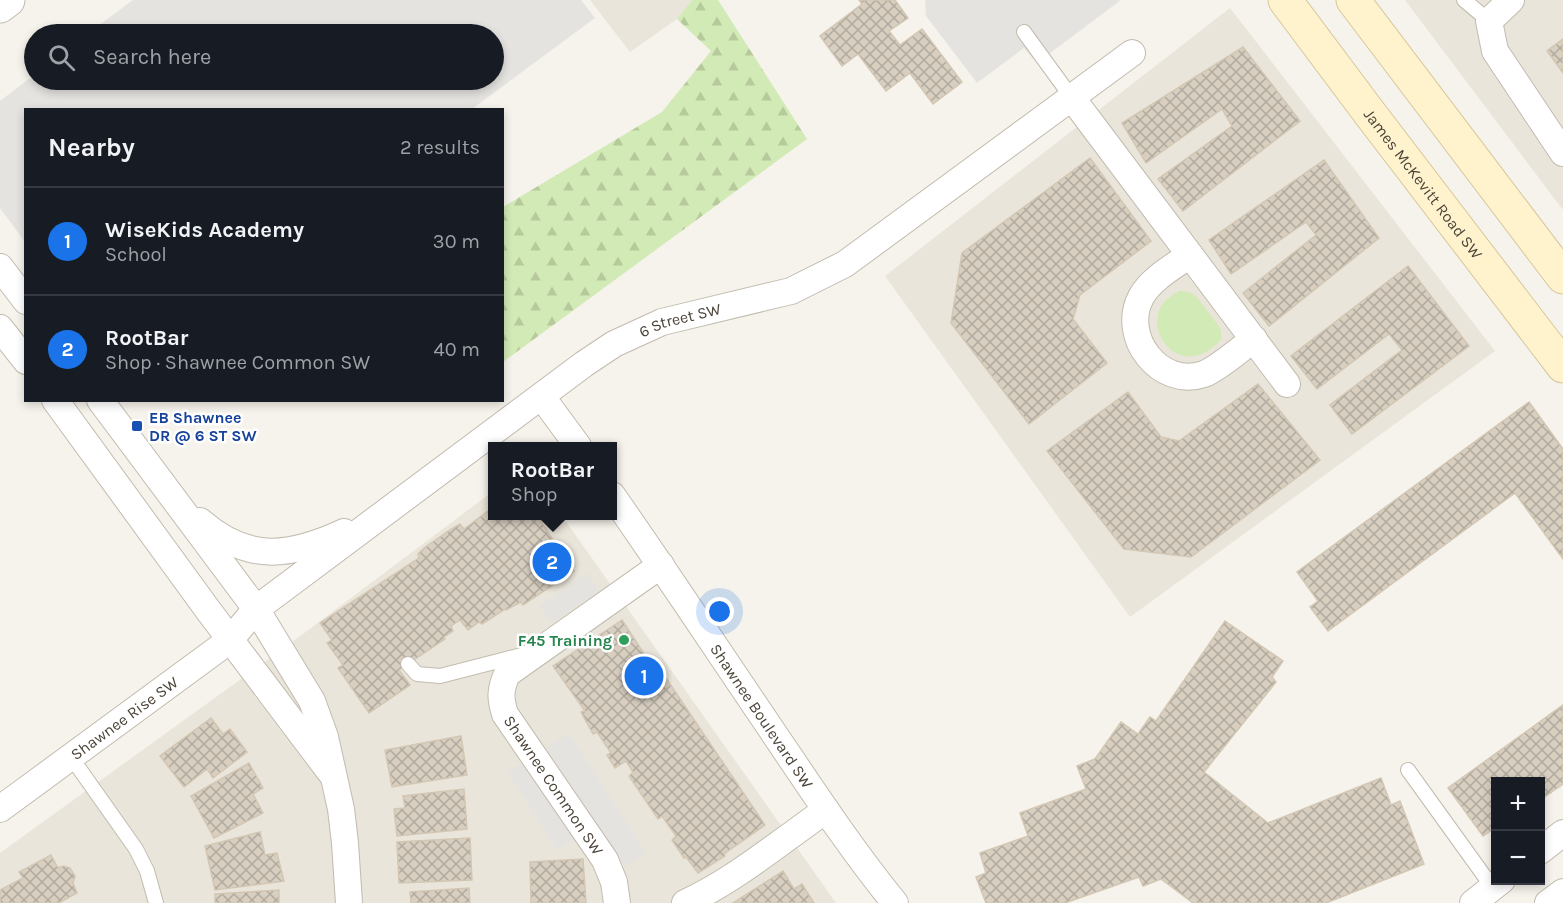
<!DOCTYPE html>
<meta charset="utf-8">
<style>
body{margin:0;font-family:Karla,sans-serif;background:#20242c;color:#f1f3f6}
.controls{position:absolute;right:18px;bottom:18px;display:grid;overflow:hidden;border-radius:0px;box-shadow:0 3px 9px #0003}
.controls button{width:54px;height:54px;display:grid;place-items:center;padding:0;border:0;border-bottom:2px solid #363941;background:#171b24;color:#f1f3f6;font:30px sans-serif}
.you{position:absolute;left:720px;top:612px;width:21px;height:21px;margin:-15px;border:4px solid #fff;border-radius:50%;background:#1a73e8;box-shadow:0 0 0 9px #1a73e833}
.badge{display:grid;place-items:center;width:39px;height:39px;border-radius:50%;background:#1a73e8;color:#fff;font-size:20px;font-weight:700}
.pin{position:absolute;translate:-50% -50%;border:3px solid #fff;box-shadow:0 2px 6px #0006}
.popup{position:absolute;left:488px;top:442px;width:129px;height:78px;box-sizing:border-box;display:grid;place-content:center;border-radius:0px;background:#171b24;filter:drop-shadow(0 2px 4px #0005);font-size:20px;white-space:nowrap;color:#9ea1a6}
.popup b{font-size:22px;color:#f1f3f6}
.popup::after{content:'';position:absolute;left:50%;top:100%;margin-left:-12px;border:12px solid transparent;border-top-color:#171b24}
.list{margin:0;padding:0;list-style:none}
h2{display:flex;justify-content:space-between;align-items:center;height:78px;margin:0;padding:0 24px;font-size:26px}
h2 small{font-size:20px;font-weight:400;color:#9ea1a6}
.list li{display:grid;grid-template-columns:39px 1fr auto;gap:18px;align-items:center;box-sizing:border-box;height:108px;padding:0 24px;border-top:2px solid #363941}
.list b{display:block;font-size:22px;white-space:nowrap}
.list p{margin:0;font-size:20px;white-space:nowrap;color:#9ea1a6}
.list em{font-size:20px;font-style:normal;color:#9ea1a6}
.icon{flex:none;width:33px;height:33px;fill:none;stroke:currentColor;stroke-width:2;stroke-linecap:round;stroke-linejoin:round}
.map{position:relative;flex:none;width:1563px;height:903px;overflow:hidden}
.search{position:absolute;background:#171b24;box-shadow:0 3px 9px #0003;left:24px;top:24px;width:480px;height:66px;display:flex;align-items:center;gap:15px;box-sizing:border-box;padding:0 21px;border-radius:33px;color:#9ea1a6;font-size:22px}
.panel{position:absolute;background:#171b24;box-shadow:0 3px 9px #0003;left:24px;top:108px;width:480px;height:294px;border-radius:0px}
.map>svg:first-child{display:block}
.residential{fill:#eae5da}
.grass{fill:#d2eab5}
.forest{fill:url(#forest-firs)}
.parking{fill:#e5e3e0}
.building{fill:url(#building-cross-hatch);stroke:#d3c7b4;stroke-width:1.5}
.lines{fill:none;stroke-linecap:round;stroke-linejoin:round}
.service-casing{stroke:#c2bbae;stroke-width:16}
.minor-casing{stroke:#c2bbae;stroke-width:28}
.tertiary-casing{stroke:#c2bbae;stroke-width:35}
.secondary-casing{stroke:#d6c79b;stroke-width:35}
.service{stroke:#fff;stroke-width:14}
.minor{stroke:#fff;stroke-width:26}
.tertiary{stroke:#fff;stroke-width:33}
.secondary{stroke:#fff3cd;stroke-width:33}
.transit-dot{fill:#1a4fb4;stroke:#fff;stroke-width:2}
.leisure-dot{fill:#2e9e5b;stroke:#fff;stroke-width:2}
.labels{text-anchor:middle;stroke-width:5;stroke-linejoin:round;paint-order:stroke}
.street-label{font-size:16px;fill:#4b4439;stroke:#fff}
.transit-label{font-size:16px;font-weight:bold;fill:#164399;stroke:#fff;text-anchor:start}
.leisure-label{font-size:16px;font-weight:bold;fill:#27864d;stroke:#fff;text-anchor:end}
</style>
<div class="map">
<svg width="1563" height="903" viewBox="0 0 1563 903">
<defs>
<pattern id="forest-firs" width="22" height="20" patternUnits="userSpaceOnUse" patternTransform="scale(1.5)"><rect width="22" height="20" fill="#d2eab5"/><path d="M5 1l3.5 6h-7zM16 11l3.5 6h-7z" fill="#b6ca9c"/></pattern>
<pattern id="building-cross-hatch" width="8" height="8" patternUnits="userSpaceOnUse" patternTransform="scale(1.5)"><rect width="8" height="8" fill="#d8cfc1"/><path d="M0 0l8 8M0 8l8-8" fill="none" stroke="#b1aa9e"/></pattern>
</defs>
<rect width="100%" height="100%" fill="#f6f3ec"/>
<g class="residential">
<path d="M 590,0 L 692,0 L 677,19 L 630,52 Z"/>
<path d="M 1405,0 L 1563,0 L 1563,210 Z"/>
<path d="M 1230,8 L 1495,351 L 1130,617 L 885,276 Z"/>
<path d="M 492,492 L 492,516 L 562,516 L 836,903 L 0,903 L 0,853 L 295,640 Z"/>
</g>
<path class="grass" d="M 1179,291 L 1189,292 L 1197,297 L 1218,325 L 1221,331 L 1221,340 C 1179,385 1138,326 1167,299 C 1170,296 1175,294 1179,291 Z"/>
<path class="forest" d="M 692,0 L 718,0 L 807,139 L 503,362 L 503,207 L 662,112 L 711,51 L 677,19 Z"/>
<g class="parking">
<path d="M 133,0 L 581,0 L 595,18 L 472,109 L 26,110 L 25,242 L 0,208 L 0,101 L 34,75 L 34,80 L 494,80 L 494,34 L 87,34 Z"/>
<path d="M 925,0 L 1121,0 L 1037,63 L 1024,48 L 977,83 L 926,16 Z"/>
<path d="M 587,573 L 599,591 L 552,623 L 540,606 Z"/>
<path d="M 569,733 L 646,853 L 626,866 L 577,837 L 557,850 L 507,772 Z"/>
</g>
<g class="building">
<path d="M 859,0 L 895,0 L 908,18 L 889,31 L 900,45 L 922,29 L 962,82 L 933,104 L 910,73 L 886,91 L 858,54 L 842,66 L 820,36 L 862,4 Z"/>
<path d="M 1563,39 L 1563,73 L 1547,51 Z"/>
<path d="M 1243,47 L 1300,121 L 1183,211 L 1158,179 L 1232,126 L 1222,109 L 1146,163 L 1122,123 Z"/>
<path d="M 1090,158 L 1151,241 L 1080,295 L 1073,319 L 1107,363 L 1029,424 L 951,323 L 962,253 Z"/>
<path d="M 1324,160 L 1379,238 L 1269,326 L 1243,293 L 1316,235 L 1306,222 L 1231,274 L 1209,240 Z"/>
<path d="M 1408,266 L 1469,346 L 1352,434 L 1330,405 L 1402,350 L 1389,334 L 1317,389 L 1291,356 Z"/>
<path d="M 1258,384 L 1320,460 L 1191,557 L 1124,549 L 1047,451 L 1128,392 L 1161,437 L 1179,441 Z"/>
<path d="M 1529,402 L 1563,449 L 1563,559 L 1515,493 L 1328,631 L 1310,607 L 1318,601 L 1297,572 Z"/>
<path d="M 492,508 L 492,516 L 537,516 L 574,571 L 523,605 L 521,602 L 506,610 L 505,609 L 482,624 L 479,622 L 468,630 L 460,620 L 451,626 L 453,631 L 444,637 L 445,639 L 399,670 L 410,685 L 369,713 L 338,668 L 343,665 L 327,643 L 332,640 L 320,623 L 419,558 L 418,554 L 424,548 L 450,530 L 460,524 L 464,529 Z"/>
<path d="M 622,620 L 658,675 L 662,672 L 765,825 L 724,854 L 725,856 L 698,873 L 686,857 L 684,858 L 672,840 L 676,836 L 662,816 L 658,819 L 629,776 L 633,772 L 626,761 L 615,768 L 607,755 L 611,753 L 597,732 L 593,734 L 581,712 L 585,711 L 553,666 Z"/>
<path d="M 1225,621 L 1283,661 L 1272,677 L 1276,682 L 1204,772 L 1268,823 L 1381,778 L 1391,805 L 1400,801 L 1424,864 L 1326,903 L 1193,903 L 1161,879 L 1143,886 L 1139,877 L 1065,903 L 986,903 L 976,877 L 986,873 L 980,853 L 1028,836 L 1020,813 L 1086,789 L 1077,766 L 1095,759 L 1121,722 L 1138,734 L 1150,717 L 1156,721 Z"/>
<path d="M 1563,705 L 1563,784 L 1540,800 L 1540,782 L 1496,782 L 1496,833 L 1492,830 L 1483,836 L 1448,788 Z"/>
<path d="M 211,718 L 223,734 L 230,729 L 247,752 L 213,778 L 207,769 L 184,787 L 160,756 Z"/>
<path d="M 461,736 L 467,775 L 392,787 L 385,750 Z"/>
<path d="M 249,763 L 263,788 L 253,794 L 263,813 L 214,838 L 191,796 Z"/>
<path d="M 464,789 L 467,829 L 397,836 L 394,809 L 405,808 L 403,796 Z"/>
<path d="M 260,832 L 265,855 L 277,853 L 284,881 L 215,890 L 205,846 Z"/>
<path d="M 470,838 L 472,880 L 399,883 L 397,842 Z"/>
<path d="M 51,855 L 58,868 L 63,866 L 70,868 L 75,876 L 73,883 L 77,893 L 59,903 L 0,903 L 0,890 L 23,878 L 19,872 Z"/>
<path d="M 583,859 L 586,903 L 531,903 L 530,862 Z"/>
<path d="M 783,871 L 794,889 L 802,884 L 814,903 L 733,903 Z"/>
<path d="M 469,888 L 470,903 L 411,903 L 410,892 Z"/>
<path d="M 279,890 L 279,903 L 215,903 L 215,894 Z"/>
</g>
<g class="lines">
<g class="service-casing">
<g id="service">
<path d="M 1464,0 L 1489,21"/>
<path d="M 1024,32 L 1072,98"/>
<path d="M 408,664 L 417,674 L 440,676 L 522,655"/>
<path d="M 71,757 L 136,849 L 147,871 L 156,903"/>
<path d="M 1408,770 L 1493,888"/>
</g>
</g>
<g class="minor-casing">
<g id="minor">
<path d="M 1511,0 L 1489,21 L 1495,51 L 1563,153"/>
<path d="M 1072,98 L 1287,384"/>
<path d="M 1190,255 C 1174,266 1151,279 1141,297 C 1120,337 1160,389 1204,374 C 1219,368 1240,349 1254,339"/>
<path d="M 0,267 L 26,301"/>
<path d="M 0,328 L 26,361"/>
<path d="M 542,397 L 578,446"/>
<path d="M 55,400 L 208,610 L 330,772"/>
<path d="M 100,400 L 256,609 L 312,701 L 325,737 L 341,809 L 345,843 L 349,903"/>
<path id="s1" d="M 612,495 C 666,572 718,651 771,729 C 811,788 850,848 895,903"/>
<path d="M 200,521 C 248,563 290,557 344,532"/>
<path id="s2" d="M 0,809 L 230,640 L 256,609 L 584,364 L 614,344 L 662,322 L 791,291 L 845,264 L 1132,53"/>
<path d="M 1540,851 L 1563,833"/>
<path d="M 617,903 L 614,882 L 605,860 L 505,714 C 500,698 500,690 507,674 L 661,565"/>
<path d="M 685,903 C 735,880 780,842 826,810"/>
<path d="M 1473,903 L 1502,880"/>
<path d="M 1548,903 L 1563,892"/>
</g>
</g>
<g class="tertiary-casing">
<path id="tertiary" d="M 0,6 L 8,0"/>
</g>
<g class="secondary-casing">
<g id="secondary">
<path id="s3" d="M 1285,0 L 1368,111 L 1563,366"/>
<path d="M 1353,0 L 1563,277"/>
</g>
</g>
<use href="#service" class="service"/>
<use href="#minor" class="minor"/>
<use href="#tertiary" class="tertiary"/>
<use href="#secondary" class="secondary"/>
</g>
<rect class="transit-dot" x="131" y="420" width="12" height="12" rx="3"/>
<circle class="leisure-dot" cx="624" cy="640" r="6"/>
<g class="labels">
<g class="street-label">
<text dy="6" stroke="none"><textPath href="#s3" startOffset="230">James McKevitt Road SW</textPath></text>
<text dy="6" stroke="none"><textPath href="#s2" startOffset="842">6 Street SW</textPath></text>
<text dy="6" stroke="none"><textPath href="#s1" startOffset="267">Shawnee Boulevard SW</textPath></text>
<text dy="6" stroke="none"><textPath href="#s2" startOffset="154">Shawnee Rise SW</textPath></text>
<text transform="translate(554 785) rotate(56)" y="6">Shawnee Common SW</text>
</g>
<g class="transit-label">
<text x="149" y="423">EB Shawnee<tspan x="149" dy="18">DR @ 6 ST SW</tspan></text>
</g>
<g class="leisure-label">
<text x="612" y="646">F45 Training</text>
</g>
</g>
</svg>
<div class="controls">
<button>+</button>
<button>−</button>
</div>
<div class="you"></div>
<div class="pin badge" style="left:644px;top:676px">1</div>
<div class="pin badge" style="left:552px;top:562px">2</div>
<div class="popup"><b>RootBar</b>Shop</div>
<div class="search"><svg class="icon" aria-label="search" viewBox="0 0 24 24"><circle cx="10" cy="10" r="6"/><path d="M15 15l6 6"/></svg>Search here</div>
<section class="panel">
<h2>Nearby<small>2 results</small></h2>
<ul class="list">
<li><span class="badge">1</span><div><b>WiseKids Academy</b><p>School</p></div><em>30 m</em></li>
<li><span class="badge">2</span><div><b>RootBar</b><p>Shop · Shawnee Common SW</p></div><em>40 m</em></li>
</ul>
</section>
</div>
